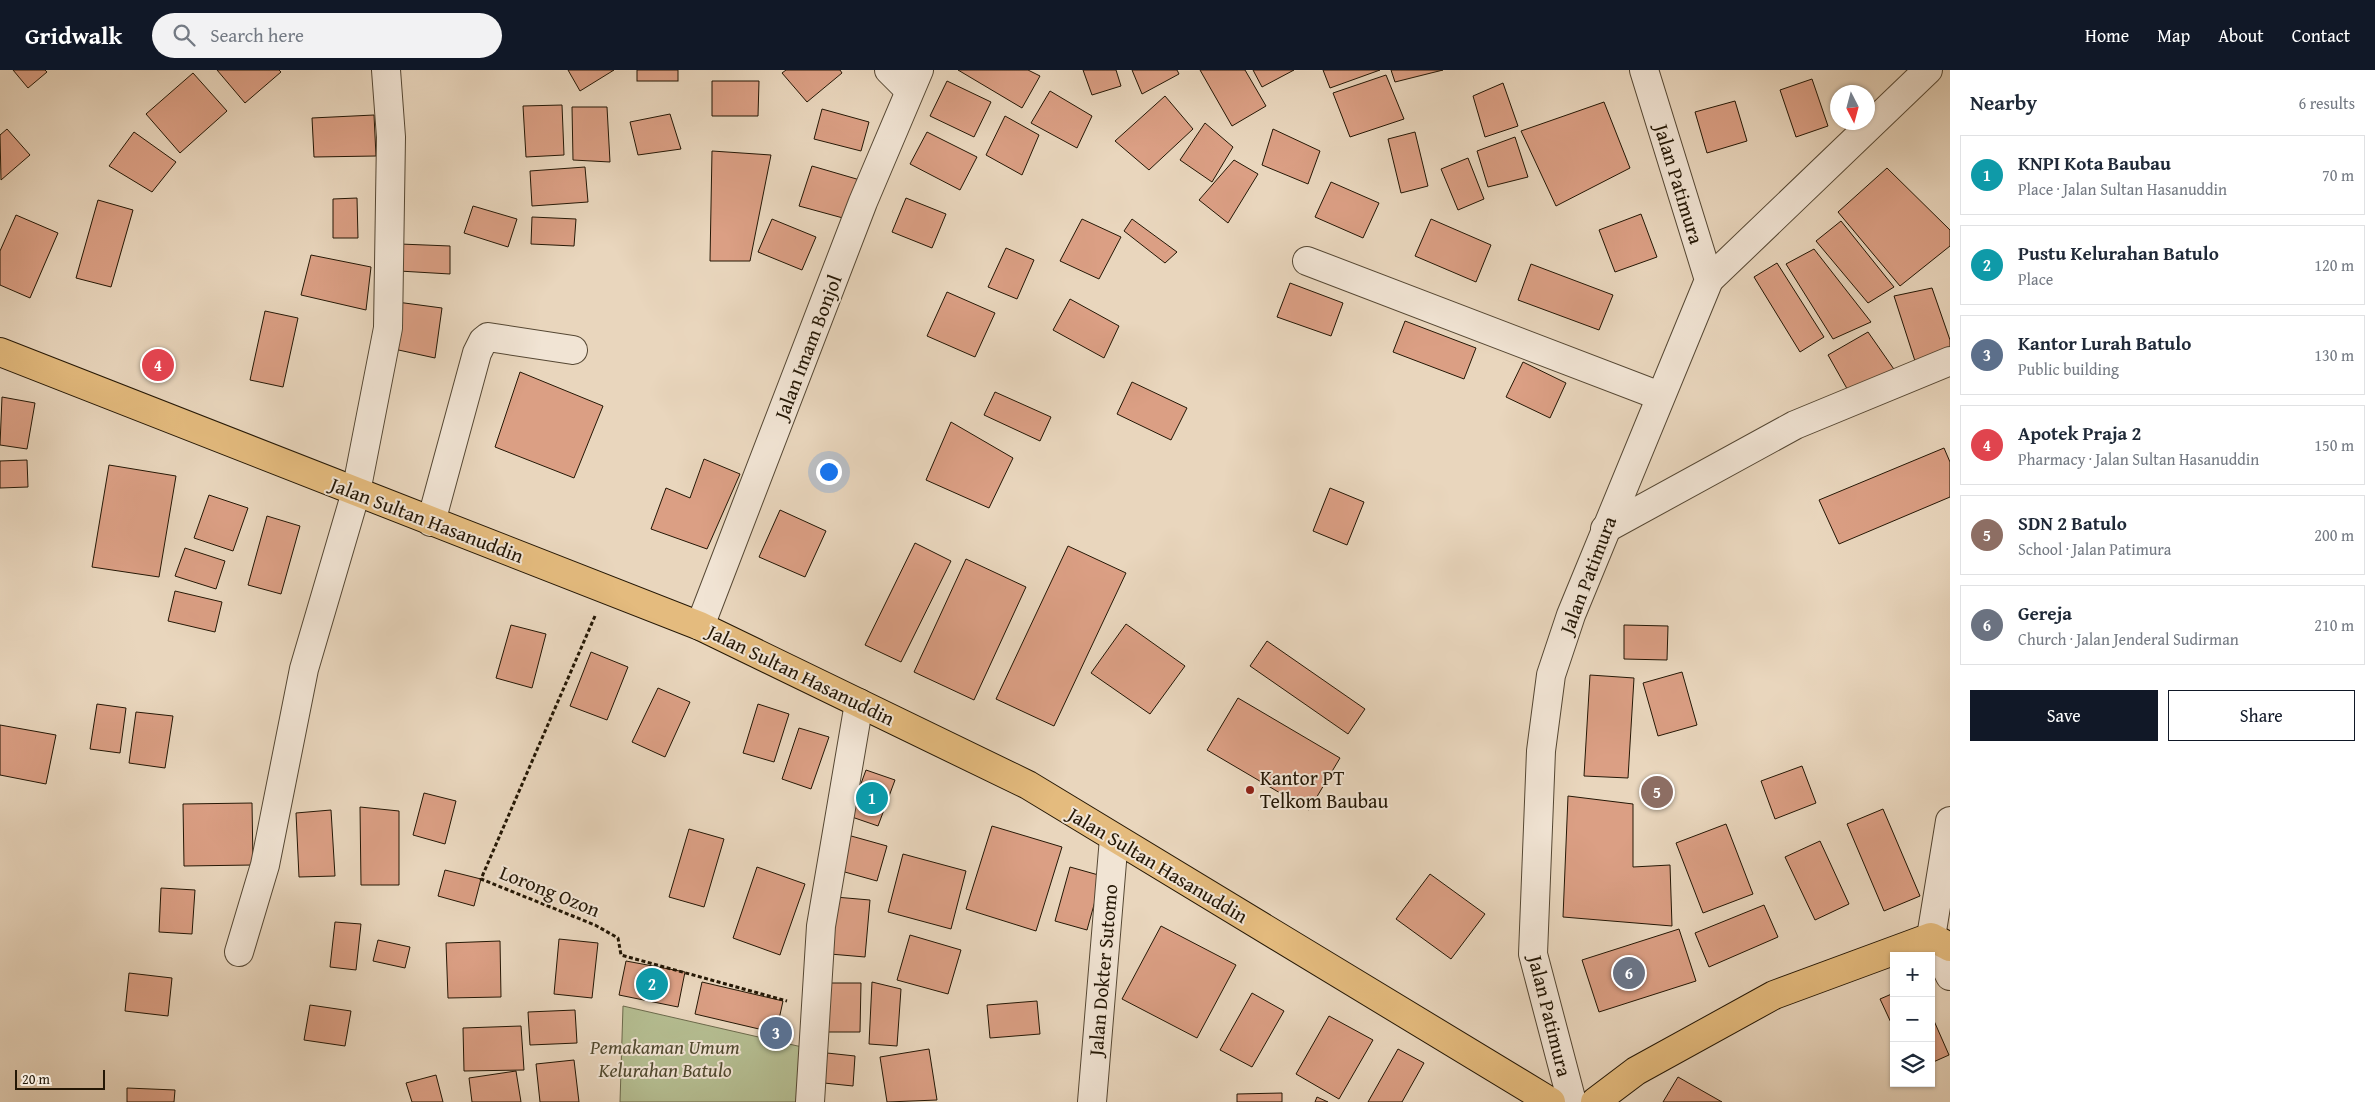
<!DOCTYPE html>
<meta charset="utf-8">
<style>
body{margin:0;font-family:"Gentium Book Plus",serif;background:#f2f2f3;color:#1f2937}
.controls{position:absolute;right:15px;bottom:15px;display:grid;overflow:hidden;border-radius:0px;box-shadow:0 1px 4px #0004}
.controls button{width:45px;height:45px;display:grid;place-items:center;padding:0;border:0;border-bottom:1px solid #e0e1e3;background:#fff;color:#1f2937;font:25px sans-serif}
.compass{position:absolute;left:1830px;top:15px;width:45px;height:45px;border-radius:50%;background:#fff;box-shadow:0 1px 4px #0004;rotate:174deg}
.scale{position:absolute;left:15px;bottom:12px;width:90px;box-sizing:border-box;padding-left:5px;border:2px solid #241705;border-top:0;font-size:14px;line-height:18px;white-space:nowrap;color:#241705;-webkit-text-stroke:4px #f1e4d4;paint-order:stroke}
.you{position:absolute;left:828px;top:401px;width:18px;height:18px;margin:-12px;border:4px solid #fff;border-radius:50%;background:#1a73e8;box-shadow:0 0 0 8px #1a73e833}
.badge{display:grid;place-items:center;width:32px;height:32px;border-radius:50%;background:#111827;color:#fff;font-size:16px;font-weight:700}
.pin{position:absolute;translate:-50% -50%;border:2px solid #fff;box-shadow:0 1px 5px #0006}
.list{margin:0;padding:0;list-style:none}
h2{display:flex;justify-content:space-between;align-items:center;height:65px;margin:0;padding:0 20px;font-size:21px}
h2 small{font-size:16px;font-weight:400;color:#747a83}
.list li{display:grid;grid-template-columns:32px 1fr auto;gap:15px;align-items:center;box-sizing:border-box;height:80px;margin:0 10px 10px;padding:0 10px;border:1px solid #e0e1e3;border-radius:0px}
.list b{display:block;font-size:19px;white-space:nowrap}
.list p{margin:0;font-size:16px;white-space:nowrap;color:#747a83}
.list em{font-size:16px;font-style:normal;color:#747a83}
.actions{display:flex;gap:10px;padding:15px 20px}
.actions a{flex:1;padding:11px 0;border:1px solid #111827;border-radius:0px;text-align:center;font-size:18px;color:#111827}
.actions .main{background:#111827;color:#fff}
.icon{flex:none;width:28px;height:28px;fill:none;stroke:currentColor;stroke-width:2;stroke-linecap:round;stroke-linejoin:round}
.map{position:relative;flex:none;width:1950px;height:1032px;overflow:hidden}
header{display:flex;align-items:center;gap:30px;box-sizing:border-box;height:70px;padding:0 25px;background:#111827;color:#fff}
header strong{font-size:24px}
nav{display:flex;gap:28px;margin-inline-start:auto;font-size:18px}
.search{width:350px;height:45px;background:#f2f2f3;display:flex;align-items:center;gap:12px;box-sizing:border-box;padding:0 18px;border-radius:28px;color:#747a83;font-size:19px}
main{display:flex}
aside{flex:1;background:#fff}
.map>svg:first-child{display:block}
.green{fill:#b5be92;stroke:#6c6a4c}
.building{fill:#db9f84;stroke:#241705}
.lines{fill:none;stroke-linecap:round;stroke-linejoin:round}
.minor-casing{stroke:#554733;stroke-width:30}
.highway-casing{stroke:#241705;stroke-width:30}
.path{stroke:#241705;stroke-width:3;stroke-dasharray:4 2.5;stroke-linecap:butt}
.minor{stroke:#f1e4d4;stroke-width:28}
.highway{stroke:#e4bb7e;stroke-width:28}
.poi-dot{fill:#8f2418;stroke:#f1e4d4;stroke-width:2}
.labels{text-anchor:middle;stroke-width:4;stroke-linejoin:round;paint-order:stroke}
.street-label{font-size:20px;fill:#241705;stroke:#f1e4d4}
.poi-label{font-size:20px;fill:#241705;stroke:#f1e4d4;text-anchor:start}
.park-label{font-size:20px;font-style:italic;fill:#50492f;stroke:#f1e4d4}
</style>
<header>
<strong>Gridwalk</strong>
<div class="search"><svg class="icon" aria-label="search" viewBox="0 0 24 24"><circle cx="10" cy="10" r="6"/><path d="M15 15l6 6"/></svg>Search here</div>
<nav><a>Home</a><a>Map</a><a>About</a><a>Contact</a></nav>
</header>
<main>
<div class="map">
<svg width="1950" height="1032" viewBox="0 0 1950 1032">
<rect width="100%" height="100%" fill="#e9d6bd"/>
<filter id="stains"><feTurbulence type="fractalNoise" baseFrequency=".004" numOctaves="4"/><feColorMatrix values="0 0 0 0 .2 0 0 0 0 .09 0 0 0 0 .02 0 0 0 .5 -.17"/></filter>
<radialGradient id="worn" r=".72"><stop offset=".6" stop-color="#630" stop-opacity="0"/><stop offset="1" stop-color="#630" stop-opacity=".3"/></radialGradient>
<path class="green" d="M 623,936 L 802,977 L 799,1032 L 620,1032 Z"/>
<g class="building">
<path d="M 13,0 L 45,0 L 47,2 L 28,18 Z"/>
<path d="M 217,0 L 279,0 L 281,2 L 245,33 Z"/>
<path d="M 568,0 L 614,0 L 580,21 Z"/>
<rect x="637" y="0" width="41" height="11"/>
<path d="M 786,0 L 840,0 L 842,3 L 807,32 L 782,3 Z"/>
<path d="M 958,0 L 1028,0 L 1040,6 L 1022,38 Z"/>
<path d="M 1083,0 L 1116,0 L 1121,16 L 1092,25 Z"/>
<path d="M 1132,0 L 1177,0 L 1179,4 L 1142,24 Z"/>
<path d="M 1200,0 L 1245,0 L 1266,36 L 1232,56 Z"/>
<path d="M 1253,0 L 1294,0 L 1262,17 Z"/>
<path d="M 1323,0 L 1380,0 L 1330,18 Z"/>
<path d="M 1391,0 L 1443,0 L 1395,12 Z"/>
<path d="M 193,3 L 227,41 L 180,83 L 146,44 Z"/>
<path d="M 1386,5 L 1404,49 L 1350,67 L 1333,23 Z"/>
<path d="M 1812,9 L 1828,56 L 1796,67 L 1780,20 Z"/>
<path d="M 712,11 L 759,11 L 758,46 L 712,46 Z"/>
<path d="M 947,11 L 991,32 L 974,67 L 930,46 Z"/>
<path d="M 1503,13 L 1518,56 L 1485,67 L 1473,26 Z"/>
<path d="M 1050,21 L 1092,46 L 1077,78 L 1031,53 Z"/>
<path d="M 1165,26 L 1193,59 L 1149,100 L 1115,71 Z"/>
<path d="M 1735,31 L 1747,71 L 1707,83 L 1695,42 Z"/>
<path d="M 1604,32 L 1630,98 L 1556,136 L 1521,61 Z"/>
<path d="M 562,35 L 564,85 L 526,87 L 523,36 Z"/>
<path d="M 572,37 L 607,37 L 610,92 L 573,90 Z"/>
<path d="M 822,39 L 869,52 L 861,81 L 814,69 Z"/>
<path d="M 670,44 L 681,79 L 638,85 L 630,52 Z"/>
<path d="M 374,45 L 376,86 L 314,87 L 312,48 Z"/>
<path d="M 1005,46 L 1039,65 L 1022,105 L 986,85 Z"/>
<path d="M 1205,53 L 1233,77 L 1212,112 L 1180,90 Z"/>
<path d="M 7,59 L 30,85 L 1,110 L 0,65 Z"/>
<path d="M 1273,59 L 1320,81 L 1308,114 L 1262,95 Z"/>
<path d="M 134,62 L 176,92 L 152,122 L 109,96 Z"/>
<path d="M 927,62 L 977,87 L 960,120 L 910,94 Z"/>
<path d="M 1415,62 L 1428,116 L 1401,123 L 1388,69 Z"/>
<path d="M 1515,67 L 1528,107 L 1488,117 L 1477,81 Z"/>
<path d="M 712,81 L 771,85 L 750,191 L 710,191 Z"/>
<path d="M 1468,88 L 1484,129 L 1458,140 L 1441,99 Z"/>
<path d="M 1234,90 L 1258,104 L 1228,153 L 1199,130 Z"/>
<path d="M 812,96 L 860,110 L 843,148 L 799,136 Z"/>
<path d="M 585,97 L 588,132 L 532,136 L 530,101 Z"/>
<path d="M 1887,98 L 1950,160 L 1950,176 L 1900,216 L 1838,142 Z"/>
<path d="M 1331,112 L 1379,133 L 1363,168 L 1315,147 Z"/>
<path d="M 357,128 L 358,168 L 333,168 L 333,129 Z"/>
<path d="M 906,128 L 946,144 L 932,178 L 892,162 Z"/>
<path d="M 98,130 L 133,140 L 111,217 L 76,208 Z"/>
<path d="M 473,136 L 517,149 L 508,177 L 464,163 Z"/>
<path d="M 1641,144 L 1657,187 L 1615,202 L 1599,160 Z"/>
<path d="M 16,145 L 58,163 L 30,228 L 0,215 L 0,181 Z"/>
<path d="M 532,147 L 576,149 L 574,176 L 531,174 Z"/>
<path d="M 772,149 L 816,167 L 802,200 L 758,182 Z"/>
<path d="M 1082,149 L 1121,167 L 1099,209 L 1060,191 Z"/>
<path d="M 1132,149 L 1177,182 L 1165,193 L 1124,161 Z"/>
<path d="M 1431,149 L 1491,175 L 1476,212 L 1415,186 Z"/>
<path d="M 1841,151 L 1894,217 L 1868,233 L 1816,171 Z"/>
<path d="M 400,174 L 450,176 L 450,204 L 399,201 Z"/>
<path d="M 1006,178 L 1034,190 L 1017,229 L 988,217 Z"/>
<path d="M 1814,179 L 1871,252 L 1833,269 L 1786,194 Z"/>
<path d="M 311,185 L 371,197 L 366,240 L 301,225 Z"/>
<path d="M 1777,193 L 1824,267 L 1800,282 L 1754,207 Z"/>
<path d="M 1531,194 L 1613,225 L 1599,260 L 1518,230 Z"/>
<path d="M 1290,213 L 1343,233 L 1331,266 L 1277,247 Z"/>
<path d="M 1932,218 L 1950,270 L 1950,279 L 1915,291 L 1894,226 Z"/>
<path d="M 947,222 L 995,243 L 975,287 L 927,266 Z"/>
<path d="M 1070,229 L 1119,256 L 1104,288 L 1053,260 Z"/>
<path d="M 397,232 L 442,238 L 435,288 L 394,279 Z"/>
<path d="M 265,241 L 298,248 L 283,317 L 250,310 Z"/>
<path d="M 1405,251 L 1476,278 L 1464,309 L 1393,282 Z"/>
<path d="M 1868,262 L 1898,305 L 1850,324 L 1828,285 Z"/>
<path d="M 1523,292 L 1566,313 L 1550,348 L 1506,327 Z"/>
<path d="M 520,302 L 603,336 L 574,408 L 495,377 Z"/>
<path d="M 1132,312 L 1187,338 L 1171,370 L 1117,344 Z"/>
<path d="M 995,322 L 1051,347 L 1040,371 L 984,345 Z"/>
<path d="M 2,327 L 35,333 L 27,379 L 0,375 Z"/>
<path d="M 951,352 L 1013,388 L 989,438 L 926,410 Z"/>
<path d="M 1944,378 L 1950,392 L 1950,427 L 1839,474 L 1819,430 Z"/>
<path d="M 704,389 L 740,404 L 707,479 L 651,459 L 666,418 L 690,428 Z"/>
<path d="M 27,390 L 28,417 L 0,418 L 0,391 Z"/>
<path d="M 109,395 L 176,406 L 159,507 L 92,497 Z"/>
<path d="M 1330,418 L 1364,432 L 1347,475 L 1313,461 Z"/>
<path d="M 209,425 L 248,438 L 233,481 L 194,468 Z"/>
<path d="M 780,440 L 826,461 L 805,507 L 759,487 Z"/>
<path d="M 267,446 L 300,456 L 281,524 L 248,515 Z"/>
<path d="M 915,473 L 951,491 L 901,592 L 865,575 Z"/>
<path d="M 1068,476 L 1126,503 L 1054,656 L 996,629 Z"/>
<path d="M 185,478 L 225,491 L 216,519 L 175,506 Z"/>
<path d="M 966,489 L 1026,517 L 974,630 L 914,602 Z"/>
<path d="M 175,521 L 222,532 L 215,562 L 168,551 Z"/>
<path d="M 1126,554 L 1185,596 L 1150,644 L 1091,603 Z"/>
<path d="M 511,555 L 546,564 L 532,618 L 496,608 Z"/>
<path d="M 1624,555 L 1668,556 L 1667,590 L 1624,589 Z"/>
<path d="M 1267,571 L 1365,639 L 1348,664 L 1250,596 Z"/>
<path d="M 591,582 L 628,597 L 607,650 L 570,636 Z"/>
<path d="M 1682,602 L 1697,655 L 1658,666 L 1643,613 Z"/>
<path d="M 1590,605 L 1634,608 L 1628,708 L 1584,706 Z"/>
<path d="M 658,618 L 690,632 L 665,687 L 632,672 Z"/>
<path d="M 1238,628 L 1340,688 L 1309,740 L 1207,680 Z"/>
<path d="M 97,634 L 126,638 L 120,683 L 90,679 Z"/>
<path d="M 758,634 L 789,644 L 774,692 L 743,683 Z"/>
<path d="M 136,642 L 173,646 L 165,698 L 129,693 Z"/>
<path d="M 0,655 L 56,665 L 46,714 L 0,705 Z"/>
<path d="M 799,658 L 829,667 L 811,719 L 782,709 Z"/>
<path d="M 1802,696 L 1816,733 L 1775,749 L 1761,711 Z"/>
<path d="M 866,700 L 895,710 L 878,756 L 849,746 Z"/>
<path d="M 424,723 L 456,731 L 445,774 L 413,765 Z"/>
<path d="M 1568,726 L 1633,734 L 1633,797 L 1670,795 L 1672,856 L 1563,847 Z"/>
<path d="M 252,733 L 253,795 L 184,796 L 183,734 Z"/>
<path d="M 360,737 L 399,741 L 399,815 L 361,815 Z"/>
<path d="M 1883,739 L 1920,826 L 1884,841 L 1847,754 Z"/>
<path d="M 331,740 L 335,806 L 299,807 L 296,743 Z"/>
<path d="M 1726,754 L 1753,824 L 1703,843 L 1676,773 Z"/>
<path d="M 992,756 L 1062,777 L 1036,861 L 966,839 Z"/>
<path d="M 689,759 L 724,769 L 704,837 L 669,827 Z"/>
<path d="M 844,764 L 887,776 L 877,811 L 834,799 Z"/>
<path d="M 1820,771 L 1849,834 L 1815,850 L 1785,787 Z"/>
<path d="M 903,784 L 966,801 L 951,859 L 888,842 Z"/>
<path d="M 757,797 L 805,814 L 780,885 L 733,868 Z"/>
<path d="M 1070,797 L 1102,806 L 1087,860 L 1055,851 Z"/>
<path d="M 445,800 L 481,809 L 474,836 L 438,826 Z"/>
<path d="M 1430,804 L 1485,844 L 1451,889 L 1396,849 Z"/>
<path d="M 161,818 L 195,820 L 192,864 L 159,862 Z"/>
<path d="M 835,827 L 870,830 L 865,887 L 830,884 Z"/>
<path d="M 1764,835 L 1778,867 L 1709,897 L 1695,863 Z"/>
<path d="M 335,852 L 361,854 L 356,900 L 330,897 Z"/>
<path d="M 1161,856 L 1236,895 L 1197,968 L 1122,929 Z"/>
<path d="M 1679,859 L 1696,911 L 1599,942 L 1582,890 Z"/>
<path d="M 910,865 L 961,880 L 948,924 L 897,910 Z"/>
<path d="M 559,869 L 598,873 L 592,928 L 554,924 Z"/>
<path d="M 378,870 L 410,877 L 405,898 L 373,891 Z"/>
<path d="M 500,871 L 501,927 L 448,928 L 446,873 Z"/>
<path d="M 626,891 L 685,902 L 678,937 L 619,925 Z"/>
<path d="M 129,903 L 172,908 L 168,946 L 125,941 Z"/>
<path d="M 702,912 L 783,931 L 776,963 L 695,944 Z"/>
<path d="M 872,912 L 901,919 L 897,976 L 869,974 Z"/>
<path d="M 824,913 L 861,913 L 860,962 L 824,962 Z"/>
<path d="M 1252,923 L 1284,941 L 1252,997 L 1220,980 Z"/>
<path d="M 1894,923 L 1894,959 L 1880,929 Z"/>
<path d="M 1037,931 L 1040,964 L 990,968 L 987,935 Z"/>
<path d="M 310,935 L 351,941 L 345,976 L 304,970 Z"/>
<path d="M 575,940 L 577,973 L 530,975 L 528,942 Z"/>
<path d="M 1931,944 L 1949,985 L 1931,993 Z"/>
<path d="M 1329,946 L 1373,970 L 1339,1029 L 1296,1004 Z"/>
<path d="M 521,956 L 524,1000 L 464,1001 L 463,958 Z"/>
<path d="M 929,979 L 937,1030 L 887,1032 L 880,987 Z"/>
<path d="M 1398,979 L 1424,993 L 1402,1032 L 1368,1032 Z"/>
<path d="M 827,983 L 855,986 L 853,1016 L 824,1013 Z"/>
<path d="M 574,990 L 579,1032 L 540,1032 L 536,994 Z"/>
<path d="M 516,1001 L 521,1032 L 472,1032 L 469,1008 Z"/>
<path d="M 436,1005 L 443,1032 L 412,1032 L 406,1013 Z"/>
<path d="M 1678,1007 L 1722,1032 L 1663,1032 Z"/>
<path d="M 127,1018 L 175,1020 L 174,1032 L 127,1032 Z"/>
<path d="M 1282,1023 L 1282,1032 L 1237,1032 L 1237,1024 Z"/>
<path d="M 1317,1027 L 1328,1032 L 1315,1032 Z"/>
</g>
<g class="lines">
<g class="minor-casing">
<g id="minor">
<path d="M 889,0 L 909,20"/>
<path d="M 1307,191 L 1660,326"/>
<path d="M 1709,210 L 1928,0"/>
<path d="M 431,452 L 477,283 L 483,271 L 488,267 L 573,280"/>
<path d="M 1605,459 L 1795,355 L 1950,291"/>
<path d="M 700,556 L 863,132 L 919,0"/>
<path d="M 1950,751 L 1931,867 L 1950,906"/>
<path d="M 239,882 L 265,795 L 304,599 L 356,422 L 388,258 L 391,67 L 386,0"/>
<path d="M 810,1032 L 821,856 L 859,633"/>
<path d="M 1092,1032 L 1114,768"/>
<path d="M 1572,1032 L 1533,884 L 1541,681 L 1551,605 L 1571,545 L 1709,210 L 1644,0"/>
</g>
</g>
<g class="highway-casing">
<g id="highway">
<path d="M 0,282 L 700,556 L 1028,715 L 1551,1032"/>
<path d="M 1595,1032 L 1636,1001 L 1774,925 L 1931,867 L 1950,877"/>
</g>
</g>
<path class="path" d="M 595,546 L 481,809 L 595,855 L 618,868 L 621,885 L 787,931"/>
<use href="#minor" class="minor"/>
<use href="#highway" class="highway"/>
</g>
<circle class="poi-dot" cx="1250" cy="720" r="5"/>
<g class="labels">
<g class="street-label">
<text transform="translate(1679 114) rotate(73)" y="7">Jalan Patimura</text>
<text transform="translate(808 277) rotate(-69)" y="7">Jalan Imam Bonjol</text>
<text transform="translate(427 450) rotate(21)" y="7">Jalan Sultan Hasanuddin</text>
<text transform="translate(1588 505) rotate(-69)" y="7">Jalan Patimura</text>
<text transform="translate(801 605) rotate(26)" y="7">Jalan Sultan Hasanuddin</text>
<text transform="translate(1158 795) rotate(31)" y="7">Jalan Sultan Hasanuddin</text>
<text transform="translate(550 821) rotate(22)" y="7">Lorong Ozon</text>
<text transform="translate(1103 900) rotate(-85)" y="7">Jalan Dokter Sutomo</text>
<text transform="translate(1550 946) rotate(76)" y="7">Jalan Patimura</text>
</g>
<g class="poi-label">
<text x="1260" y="715">Kantor PT<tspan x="1260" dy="23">Telkom Baubau</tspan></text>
</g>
<g class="park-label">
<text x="665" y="984">Pemakaman Umum<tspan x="665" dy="23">Kelurahan Batulo</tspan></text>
</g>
</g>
<rect width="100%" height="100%" filter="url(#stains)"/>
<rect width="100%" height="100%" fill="url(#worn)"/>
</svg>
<div class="controls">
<button>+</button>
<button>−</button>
<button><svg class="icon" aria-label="layers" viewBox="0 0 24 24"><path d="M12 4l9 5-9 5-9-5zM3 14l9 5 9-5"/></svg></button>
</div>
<svg class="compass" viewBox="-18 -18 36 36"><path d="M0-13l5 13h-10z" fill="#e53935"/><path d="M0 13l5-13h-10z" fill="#747a83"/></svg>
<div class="scale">20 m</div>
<div class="you"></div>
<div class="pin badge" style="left:872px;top:728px;background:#0f9aa8">1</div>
<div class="pin badge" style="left:652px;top:914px;background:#0f9aa8">2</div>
<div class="pin badge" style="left:776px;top:963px;background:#5c6f8a">3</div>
<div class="pin badge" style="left:158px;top:295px;background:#e0444e">4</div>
<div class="pin badge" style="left:1657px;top:722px;background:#8d6e63">5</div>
<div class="pin badge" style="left:1629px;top:903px;background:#6b7280">6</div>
</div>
<aside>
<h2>Nearby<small>6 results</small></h2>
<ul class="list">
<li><span class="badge" style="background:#0f9aa8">1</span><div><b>KNPI Kota Baubau</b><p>Place · Jalan Sultan Hasanuddin</p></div><em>70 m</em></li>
<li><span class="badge" style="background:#0f9aa8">2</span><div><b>Pustu Kelurahan Batulo</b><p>Place</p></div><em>120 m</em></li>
<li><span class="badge" style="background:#5c6f8a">3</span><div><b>Kantor Lurah Batulo</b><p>Public building</p></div><em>130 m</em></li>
<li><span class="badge" style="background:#e0444e">4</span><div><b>Apotek Praja 2</b><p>Pharmacy · Jalan Sultan Hasanuddin</p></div><em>150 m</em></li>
<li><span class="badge" style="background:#8d6e63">5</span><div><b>SDN 2 Batulo</b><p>School · Jalan Patimura</p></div><em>200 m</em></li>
<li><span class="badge" style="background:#6b7280">6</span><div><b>Gereja</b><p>Church · Jalan Jenderal Sudirman</p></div><em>210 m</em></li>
</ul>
<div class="actions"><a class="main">Save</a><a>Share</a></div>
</aside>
</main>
